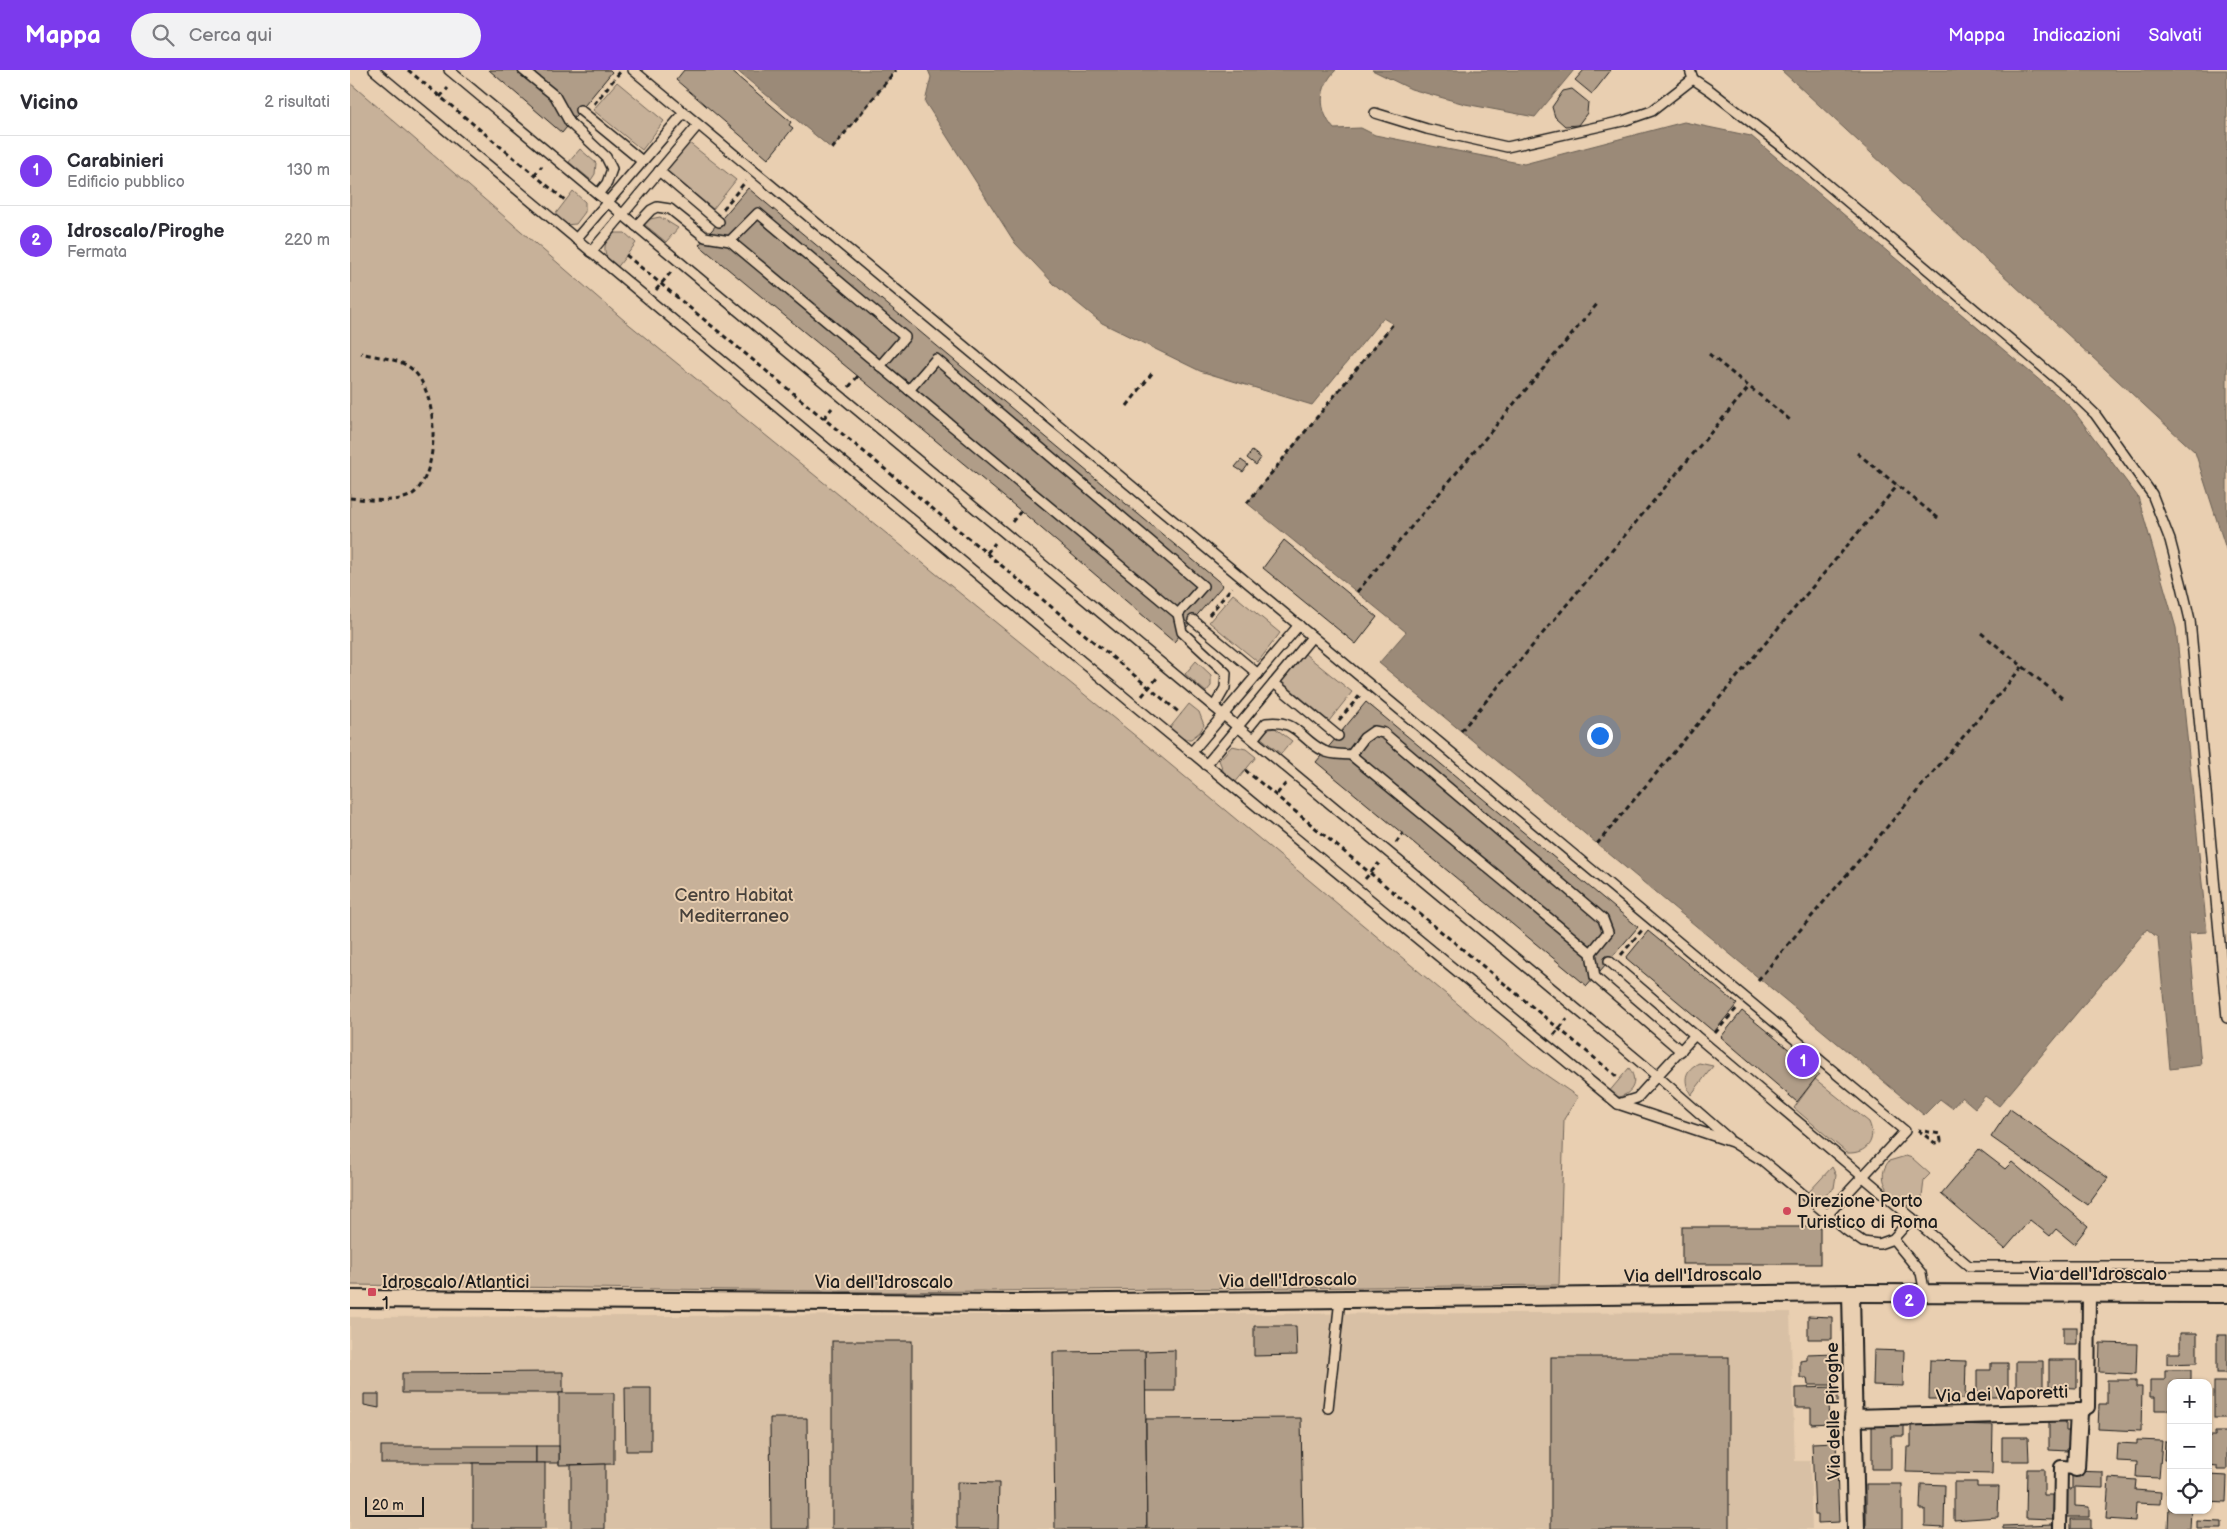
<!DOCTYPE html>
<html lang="it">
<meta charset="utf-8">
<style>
body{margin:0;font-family:"Balsamiq Sans",sans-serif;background:#f2f2f3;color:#2b2b33}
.controls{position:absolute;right:15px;bottom:15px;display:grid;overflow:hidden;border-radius:10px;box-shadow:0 1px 4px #0004}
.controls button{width:45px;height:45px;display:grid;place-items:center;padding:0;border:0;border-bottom:1px solid #e1e1e2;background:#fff;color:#2b2b33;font:25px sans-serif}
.scale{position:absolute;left:15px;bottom:12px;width:59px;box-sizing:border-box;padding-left:5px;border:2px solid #1c1c1c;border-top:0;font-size:14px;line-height:18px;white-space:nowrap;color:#1c1c1c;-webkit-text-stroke:4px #e9cfb1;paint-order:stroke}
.you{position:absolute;left:1249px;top:665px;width:18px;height:18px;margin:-12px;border:4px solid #fff;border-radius:50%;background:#1a73e8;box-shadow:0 0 0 8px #1a73e833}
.badge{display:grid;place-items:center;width:32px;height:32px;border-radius:50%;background:#7c3aed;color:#fff;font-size:16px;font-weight:700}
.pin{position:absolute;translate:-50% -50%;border:2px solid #fff;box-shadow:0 1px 5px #0006}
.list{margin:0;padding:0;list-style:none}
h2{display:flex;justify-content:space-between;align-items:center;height:65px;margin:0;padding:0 20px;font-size:21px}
h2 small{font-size:16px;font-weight:400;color:#7c7c81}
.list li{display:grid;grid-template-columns:32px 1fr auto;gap:15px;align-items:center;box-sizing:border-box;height:70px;padding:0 20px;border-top:1px solid #e1e1e2}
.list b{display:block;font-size:19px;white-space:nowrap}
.list p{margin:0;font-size:16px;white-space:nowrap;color:#7c7c81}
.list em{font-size:16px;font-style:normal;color:#7c7c81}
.icon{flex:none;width:28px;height:28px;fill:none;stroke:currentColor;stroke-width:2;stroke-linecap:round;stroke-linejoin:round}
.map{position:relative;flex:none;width:1877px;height:1459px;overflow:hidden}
header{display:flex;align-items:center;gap:30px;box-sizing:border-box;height:70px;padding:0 25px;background:#7c3aed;color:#fff}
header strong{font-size:24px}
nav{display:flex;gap:28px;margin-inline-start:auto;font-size:18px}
.search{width:350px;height:45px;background:#f2f2f3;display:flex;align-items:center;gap:12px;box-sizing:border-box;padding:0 18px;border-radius:28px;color:#7c7c81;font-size:19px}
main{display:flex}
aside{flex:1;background:#fff}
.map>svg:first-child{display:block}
.built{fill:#d8c0a5}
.green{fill:#c7b199;stroke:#72665a}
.water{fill:#9b8a78;stroke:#685e53}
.building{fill:#b09d88;stroke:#1c1c1c}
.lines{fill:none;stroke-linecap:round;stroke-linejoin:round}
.service-casing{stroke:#1c1c1c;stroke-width:12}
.pedestrian-casing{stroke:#1c1c1c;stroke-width:16}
.minor-casing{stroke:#1c1c1c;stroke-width:20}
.path{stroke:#1c1c1c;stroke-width:3;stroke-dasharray:5 4;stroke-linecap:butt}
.service{stroke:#e9cfb1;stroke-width:9}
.pedestrian{stroke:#e9cfb1;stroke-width:12}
.minor{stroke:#e9cfb1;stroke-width:16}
.poi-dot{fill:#d1495b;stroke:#e9cfb1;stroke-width:2}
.labels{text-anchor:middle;stroke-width:4;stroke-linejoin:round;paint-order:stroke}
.park-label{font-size:18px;fill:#47413b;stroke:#e9cfb1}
.poi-label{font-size:18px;fill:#1c1c1c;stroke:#e9cfb1;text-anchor:start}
.street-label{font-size:18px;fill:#1c1c1c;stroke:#e9cfb1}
</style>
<header>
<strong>Mappa</strong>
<div class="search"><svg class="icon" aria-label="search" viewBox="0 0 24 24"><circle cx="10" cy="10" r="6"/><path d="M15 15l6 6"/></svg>Cerca qui</div>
<nav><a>Mappa</a><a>Indicazioni</a><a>Salvati</a></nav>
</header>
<main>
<aside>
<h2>Vicino<small>2 risultati</small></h2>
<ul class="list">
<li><span class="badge">1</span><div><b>Carabinieri</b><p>Edificio pubblico</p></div><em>130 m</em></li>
<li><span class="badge">2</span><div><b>Idroscalo/Piroghe</b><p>Fermata</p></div><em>220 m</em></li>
</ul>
</aside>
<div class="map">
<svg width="1877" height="1459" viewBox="0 0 1877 1459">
<rect width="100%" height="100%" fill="#e9cfb1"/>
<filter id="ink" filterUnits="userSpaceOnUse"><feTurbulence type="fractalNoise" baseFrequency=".02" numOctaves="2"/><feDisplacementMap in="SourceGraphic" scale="10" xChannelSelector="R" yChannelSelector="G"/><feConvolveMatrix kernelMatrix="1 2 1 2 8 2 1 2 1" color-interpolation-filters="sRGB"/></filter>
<g filter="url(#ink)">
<path class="built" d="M 1440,1242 L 1445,1391 L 1460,1391 L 1462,1459 L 0,1459 L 0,1247 Z"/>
<g class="green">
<path d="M 267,12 L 314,51 L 292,80 L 243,40 Z"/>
<path d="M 0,13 L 275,251 L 804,681 L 1180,994 L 1228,1027 L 1214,1049 L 1209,1215 L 544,1222 L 0,1215 Z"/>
<path d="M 338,72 L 386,110 L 363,139 L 315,99 Z"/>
<path d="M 230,79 L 246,93 L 245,104 L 241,110 L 219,92 Z"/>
<path d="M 223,121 L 235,132 L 235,142 L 226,154 L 215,155 L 204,146 Z"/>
<path d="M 310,147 L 328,158 L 316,172 L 294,154 L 300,149 Z"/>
<path d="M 265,163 L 275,163 L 286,173 L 266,199 C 254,188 249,173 265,163 Z"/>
<path d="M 883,524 L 930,563 L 908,592 L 859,552 Z"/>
<path d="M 955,584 L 1002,622 L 979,651 L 931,611 Z"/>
<path d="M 846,591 L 861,605 L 861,616 L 856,622 L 835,604 Z"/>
<path d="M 839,634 L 849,642 L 854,655 L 850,662 L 841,669 L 833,669 L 819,659 Z"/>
<path d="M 925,658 L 942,671 L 931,684 L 909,666 L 915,660 Z"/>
<path d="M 882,676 L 896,679 L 906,687 L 885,713 L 874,703 L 869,690 Z"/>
<path d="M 1349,993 L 1363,996 L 1341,1025 C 1333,1011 1334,1000 1349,993 Z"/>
<path d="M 1279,998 C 1288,1010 1284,1023 1269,1027 L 1258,1023 Z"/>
<path d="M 1465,1009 L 1519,1052 C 1527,1070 1517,1084 1497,1083 L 1444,1038 Z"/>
<path d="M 1556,1086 L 1562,1088 L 1580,1104 L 1574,1110 L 1571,1136 C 1566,1136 1559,1137 1555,1135 C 1539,1125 1525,1108 1539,1091 Z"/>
<path d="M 1482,1097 L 1486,1105 L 1484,1118 L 1473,1126 L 1457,1124 Z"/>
</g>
<g class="water">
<path d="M 386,0 L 546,0 L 482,79 Z"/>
<path d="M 578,0 L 986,0 C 968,18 968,40 984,59 L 1011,58 L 1025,65 L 1174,94 L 1334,52 L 1401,66 L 1720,336 L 1788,427 L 1826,558 L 1857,862 L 1839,863 L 1851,995 L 1820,999 L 1808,868 L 1797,859 L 1649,1036 L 1635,1026 L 1625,1038 L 1612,1027 L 1602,1038 L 1590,1029 L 1574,1045 L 1029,593 L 1056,562 L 897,433 L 1043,254 L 1033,248 L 962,335 L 850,301 L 752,253 L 704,214 L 665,173 L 575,32 L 581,7 Z"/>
<path d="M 1022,0 L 1224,0 L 1185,47 L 1115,34 L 1061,19 Z"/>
<path d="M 1431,0 L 1877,0 L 1877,482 L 1845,382 Z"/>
</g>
<g class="building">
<path d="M 139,0 L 260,0 L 262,2 L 212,63 Z"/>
<path d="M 334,0 L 380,0 L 441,52 L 439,55 L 443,58 L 418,89 L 326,10 Z"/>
<path d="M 1234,0 L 1261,0 L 1242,24 L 1225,10 Z"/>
<path d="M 1222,19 L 1238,32 L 1237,43 L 1228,55 L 1215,56 L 1205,47 L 1202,37 L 1213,21 Z"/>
<path d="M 398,118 L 873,515 L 824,572 L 671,441 L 349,175 Z"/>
<path d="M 902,381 L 911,388 L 906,395 L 897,388 Z"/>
<path d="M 891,390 L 898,395 L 893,402 L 885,397 Z"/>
<path d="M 934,470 L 1027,547 L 1006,574 L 913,498 Z"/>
<path d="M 1016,632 L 1288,857 L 1237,916 L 966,692 Z"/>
<path d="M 1298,861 L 1387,934 L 1364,962 L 1276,888 Z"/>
<path d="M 1392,941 L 1469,1004 L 1447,1032 L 1371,967 Z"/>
<path d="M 1660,1039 L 1758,1108 L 1738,1135 L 1641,1067 Z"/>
<path d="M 1629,1079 L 1655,1099 L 1662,1092 L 1738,1156 L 1724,1174 L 1706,1159 L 1700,1166 L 1680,1150 L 1655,1179 L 1591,1124 Z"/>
<rect x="1332" y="1157" width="138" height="37"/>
<path d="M 1458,1246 L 1482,1247 L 1482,1269 L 1458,1269 Z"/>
<path d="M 904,1256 L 946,1256 L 947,1285 L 904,1286 Z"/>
<rect x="1713" y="1257" width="14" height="17"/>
<path d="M 1830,1263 L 1847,1263 L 1847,1293 L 1817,1294 L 1817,1283 L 1830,1283 Z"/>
<rect x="1867" y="1265" width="10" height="38"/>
<rect x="482" y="1271" width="80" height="188"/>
<path d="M 1750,1273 L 1787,1274 L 1786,1304 L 1749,1302 Z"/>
<path d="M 825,1280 L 825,1321 L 795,1321 L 795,1281 Z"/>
<path d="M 1524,1280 L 1554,1281 L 1553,1316 L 1523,1315 Z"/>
<path d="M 795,1281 L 797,1459 L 705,1459 L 703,1282 Z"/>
<path d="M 1485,1283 L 1486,1315 L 1458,1315 L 1457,1308 L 1450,1308 L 1450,1291 L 1457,1290 L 1457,1284 Z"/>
<rect x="1201" y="1287" width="178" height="172"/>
<path d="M 1580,1290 L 1616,1291 L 1615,1329 L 1579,1329 Z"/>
<path d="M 1699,1290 L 1727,1290 L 1727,1318 L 1699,1317 Z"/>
<path d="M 1666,1291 L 1693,1291 L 1693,1317 L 1686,1317 L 1686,1324 L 1666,1324 Z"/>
<path d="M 1641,1293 L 1658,1293 L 1658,1322 L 1654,1322 L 1654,1327 L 1627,1327 L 1627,1300 L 1641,1300 Z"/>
<path d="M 1815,1300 L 1841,1300 L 1841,1310 L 1827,1310 L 1827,1313 L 1821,1313 L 1821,1340 L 1805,1340 L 1805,1327 L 1800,1327 L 1800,1310 L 1815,1310 Z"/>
<path d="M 213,1302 L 213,1323 L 52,1323 L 52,1303 Z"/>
<path d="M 1757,1310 L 1786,1310 L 1786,1317 L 1792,1317 L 1791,1361 L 1748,1359 L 1749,1334 L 1757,1334 Z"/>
<rect x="1864" y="1312" width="13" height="36"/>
<path d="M 1488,1317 L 1488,1333 L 1479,1333 L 1480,1353 L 1461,1354 L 1461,1338 L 1446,1338 L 1446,1318 Z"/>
<path d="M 275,1318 L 301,1318 L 301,1381 L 276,1381 Z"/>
<path d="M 209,1323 L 264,1323 L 264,1394 L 209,1395 Z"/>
<path d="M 14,1324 L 29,1324 L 29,1338 L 14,1335 Z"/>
<path d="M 420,1348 L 457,1348 L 458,1459 L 421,1459 Z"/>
<path d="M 951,1348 L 953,1459 L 797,1459 L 796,1349 Z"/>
<path d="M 1699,1351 L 1716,1351 L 1716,1361 L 1722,1361 L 1722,1378 L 1717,1378 L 1717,1381 L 1699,1380 Z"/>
<path d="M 1561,1353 L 1643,1355 L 1642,1404 L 1556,1402 L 1557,1377 L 1561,1377 Z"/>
<path d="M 1522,1354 L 1554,1354 L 1554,1366 L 1541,1366 L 1541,1399 L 1522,1399 Z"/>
<path d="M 1865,1362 L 1877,1362 L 1877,1400 L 1867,1400 L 1867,1396 L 1858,1395 L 1858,1366 L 1865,1366 Z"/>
<path d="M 1652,1367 L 1678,1367 L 1679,1391 L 1652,1391 Z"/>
<path d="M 1787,1370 L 1812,1371 L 1809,1408 L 1786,1407 L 1787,1392 L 1767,1391 L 1768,1373 L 1787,1374 Z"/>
<path d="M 1815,1371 L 1821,1371 L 1821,1390 L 1814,1390 Z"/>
<path d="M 1486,1372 L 1489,1452 L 1468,1453 L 1468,1445 L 1465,1445 L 1462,1373 Z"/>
<rect x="31" y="1376" width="155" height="17"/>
<rect x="186" y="1376" width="23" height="17"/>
<rect x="123" y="1393" width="72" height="66"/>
<path d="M 255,1394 L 255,1459 L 221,1459 L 221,1395 Z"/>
<path d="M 1818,1395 L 1821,1395 L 1821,1424 L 1817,1424 Z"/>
<path d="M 1677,1399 L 1694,1399 L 1694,1425 L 1704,1425 L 1703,1449 L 1676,1448 Z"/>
<path d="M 1722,1401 L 1753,1402 L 1753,1418 L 1725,1417 L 1725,1436 L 1739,1437 L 1739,1447 L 1713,1447 L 1713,1419 L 1722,1419 Z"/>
<path d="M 1858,1405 L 1877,1406 L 1876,1433 L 1858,1432 Z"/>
<path d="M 1759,1408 L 1786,1410 L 1785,1420 L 1811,1422 L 1810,1434 L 1786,1433 L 1785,1451 L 1756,1449 Z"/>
<path d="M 607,1412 L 649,1413 L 648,1459 L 607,1459 Z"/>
<path d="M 1604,1412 L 1627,1412 L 1627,1417 L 1649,1417 L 1648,1447 L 1604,1450 Z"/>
<rect x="1516" y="1414" width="36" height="45"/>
<path d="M 1571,1414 L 1595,1415 L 1594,1457 L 1575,1456 L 1575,1439 L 1570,1439 Z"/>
<path d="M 1819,1435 L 1821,1435 L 1821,1440 L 1841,1440 L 1840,1459 L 1818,1459 Z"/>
<rect x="1721" y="1449" width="20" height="10"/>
<path d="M 1847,1451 L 1872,1452 L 1872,1459 L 1847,1459 Z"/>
<path d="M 1703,1454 L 1703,1459 L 1653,1459 L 1653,1456 Z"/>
</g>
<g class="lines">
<g class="service-casing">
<g id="service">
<path d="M 24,0 L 784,635 L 1268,1034 L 1382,1072 L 1413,1091 L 1496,1160 L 1513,1172 L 1529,1174 L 1543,1169 L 1562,1148 L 1345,965 L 1307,1006 L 99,0"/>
<path d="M 173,0 L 205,26 L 220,53 L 256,87 L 262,99 L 257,113 L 248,124"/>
<path d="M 283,0 L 1555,1061 L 1477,1145"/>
<path d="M 1343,9 L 1361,21 L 1439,82 L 1721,321 L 1745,344 L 1802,424 L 1820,470 L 1832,516 L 1840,550 L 1877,948"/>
<path d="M 230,40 L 292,91"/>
<path d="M 1025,43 L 1077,59 L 1157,77 L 1273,51 L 1302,41 L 1343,9 L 1340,0"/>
<path d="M 309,101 L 369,152"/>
<path d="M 286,156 L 301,140 L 307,137 L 320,139 L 355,167 L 380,171 L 828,544 L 832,562 L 876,603 L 875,618 L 864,637"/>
<path d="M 226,169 L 334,43"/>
<path d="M 380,171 L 408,143 L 555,267 L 530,296"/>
<path d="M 241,182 L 348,55"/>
<path d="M 559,320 L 586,289 L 853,516 L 828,544"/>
<path d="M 843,550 L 908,604"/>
<path d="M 924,613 L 988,666"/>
<path d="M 903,669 L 916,653 C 948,649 949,669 974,681 C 981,685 993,684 1001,685 L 1241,883 L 1245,907 L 1331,981"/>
<path d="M 841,683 L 949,555"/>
<path d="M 1001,685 L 1014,668 L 1024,661 L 1034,663 L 1253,849 L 1258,862 L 1241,883"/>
<path d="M 856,695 L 962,567"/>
<path d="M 1259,891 L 1345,965"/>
<path d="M 1268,1034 L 1287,1028 L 1307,1006 L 1378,1068"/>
<path d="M 1562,1148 L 1619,1196 L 1877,1196"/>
<path d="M 1543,1169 L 1571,1203 L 1575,1224"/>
<path d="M 978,1338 L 990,1229"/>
</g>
</g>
<g class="pedestrian-casing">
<g id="pedestrian">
<path d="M 1729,1342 L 1738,1337 L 1739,1224"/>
<path d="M 1710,1459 L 1711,1397 L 1726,1398"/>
</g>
</g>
<g class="minor-casing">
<g id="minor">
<path d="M 1501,1223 L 1506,1459"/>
<path d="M 0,1229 L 673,1233 L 1501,1223 L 1877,1224"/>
<path d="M 1503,1348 L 1729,1342 L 1726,1398"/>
</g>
</g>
<g class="path">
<path d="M 58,0 L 216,131"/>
<path d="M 90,27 L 98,18"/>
<path d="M 244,34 L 270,2"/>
<path d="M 482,79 L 546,0"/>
<path d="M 184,105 L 192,96"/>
<path d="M 373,139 L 396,111"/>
<path d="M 276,185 L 831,644"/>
<path d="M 306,220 L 321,202"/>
<path d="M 1359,284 L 1440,350"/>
<path d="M 499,317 L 508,306"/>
<path d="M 777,336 L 803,302"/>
<path d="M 474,348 L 482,338"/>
<path d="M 1507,383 L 1588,448"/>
<path d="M 0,428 C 16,430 51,434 64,423 C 92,399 89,312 56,295 C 44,288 25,287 11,283"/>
<path d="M 897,433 L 1043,254"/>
<path d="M 662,452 L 671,441"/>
<path d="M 637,483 L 645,473"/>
<path d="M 1007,522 L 1248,233"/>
<path d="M 859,545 L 882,517"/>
<path d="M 1631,563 L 1712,628"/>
<path d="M 792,626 L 807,608"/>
<path d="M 989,650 L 1011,624"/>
<path d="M 1111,661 L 1399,317"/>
<path d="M 895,700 L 1270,1009"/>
<path d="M 927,724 L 936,713"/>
<path d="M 1046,773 L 1053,763"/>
<path d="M 1247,774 L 1548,415"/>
<path d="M 1015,809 L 1029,793"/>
<path d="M 1271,885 L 1293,859"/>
<path d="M 1408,910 L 1672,597"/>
<path d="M 1365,963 L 1387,938"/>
<path d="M 1204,965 L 1217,949"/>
<path d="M 1568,1060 L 1585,1073 L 1591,1071 L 1590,1064 L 1568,1060"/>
</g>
<use href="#service" class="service"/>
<use href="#pedestrian" class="pedestrian"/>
<use href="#minor" class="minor"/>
</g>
</g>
<g class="poi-dot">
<circle cx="1437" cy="1141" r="5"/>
<rect x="17" y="1217" width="10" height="10" rx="2.5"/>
</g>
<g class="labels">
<g class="park-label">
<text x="384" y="831">Centro Habitat<tspan x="384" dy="21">Mediterraneo</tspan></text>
</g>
<g class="poi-label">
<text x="1447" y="1137">Direzione Porto<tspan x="1447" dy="21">Turistico di Roma</tspan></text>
<text x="32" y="1218">Idroscalo/Atlantici<tspan x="32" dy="21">1</tspan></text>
</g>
<g class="street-label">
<text x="1748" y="1210">Via dell'Idroscalo</text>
<text transform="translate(1343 1205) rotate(-1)" y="6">Via dell'Idroscalo</text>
<text transform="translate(938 1210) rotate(-1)" y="6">Via dell'Idroscalo</text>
<text x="534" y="1218">Via dell'Idroscalo</text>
<text transform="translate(1652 1324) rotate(-2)" y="6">Via dei Vaporetti</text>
<text transform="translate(1483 1341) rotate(-91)" y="6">Via delle Piroghe</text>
</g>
</g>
</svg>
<div class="controls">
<button>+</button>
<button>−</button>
<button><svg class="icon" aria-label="locate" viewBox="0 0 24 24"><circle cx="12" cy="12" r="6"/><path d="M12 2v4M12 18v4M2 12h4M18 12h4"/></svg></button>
</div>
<div class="scale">20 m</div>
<div class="you"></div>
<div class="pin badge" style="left:1453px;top:991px">1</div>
<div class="pin badge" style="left:1559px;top:1231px">2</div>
</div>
</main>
